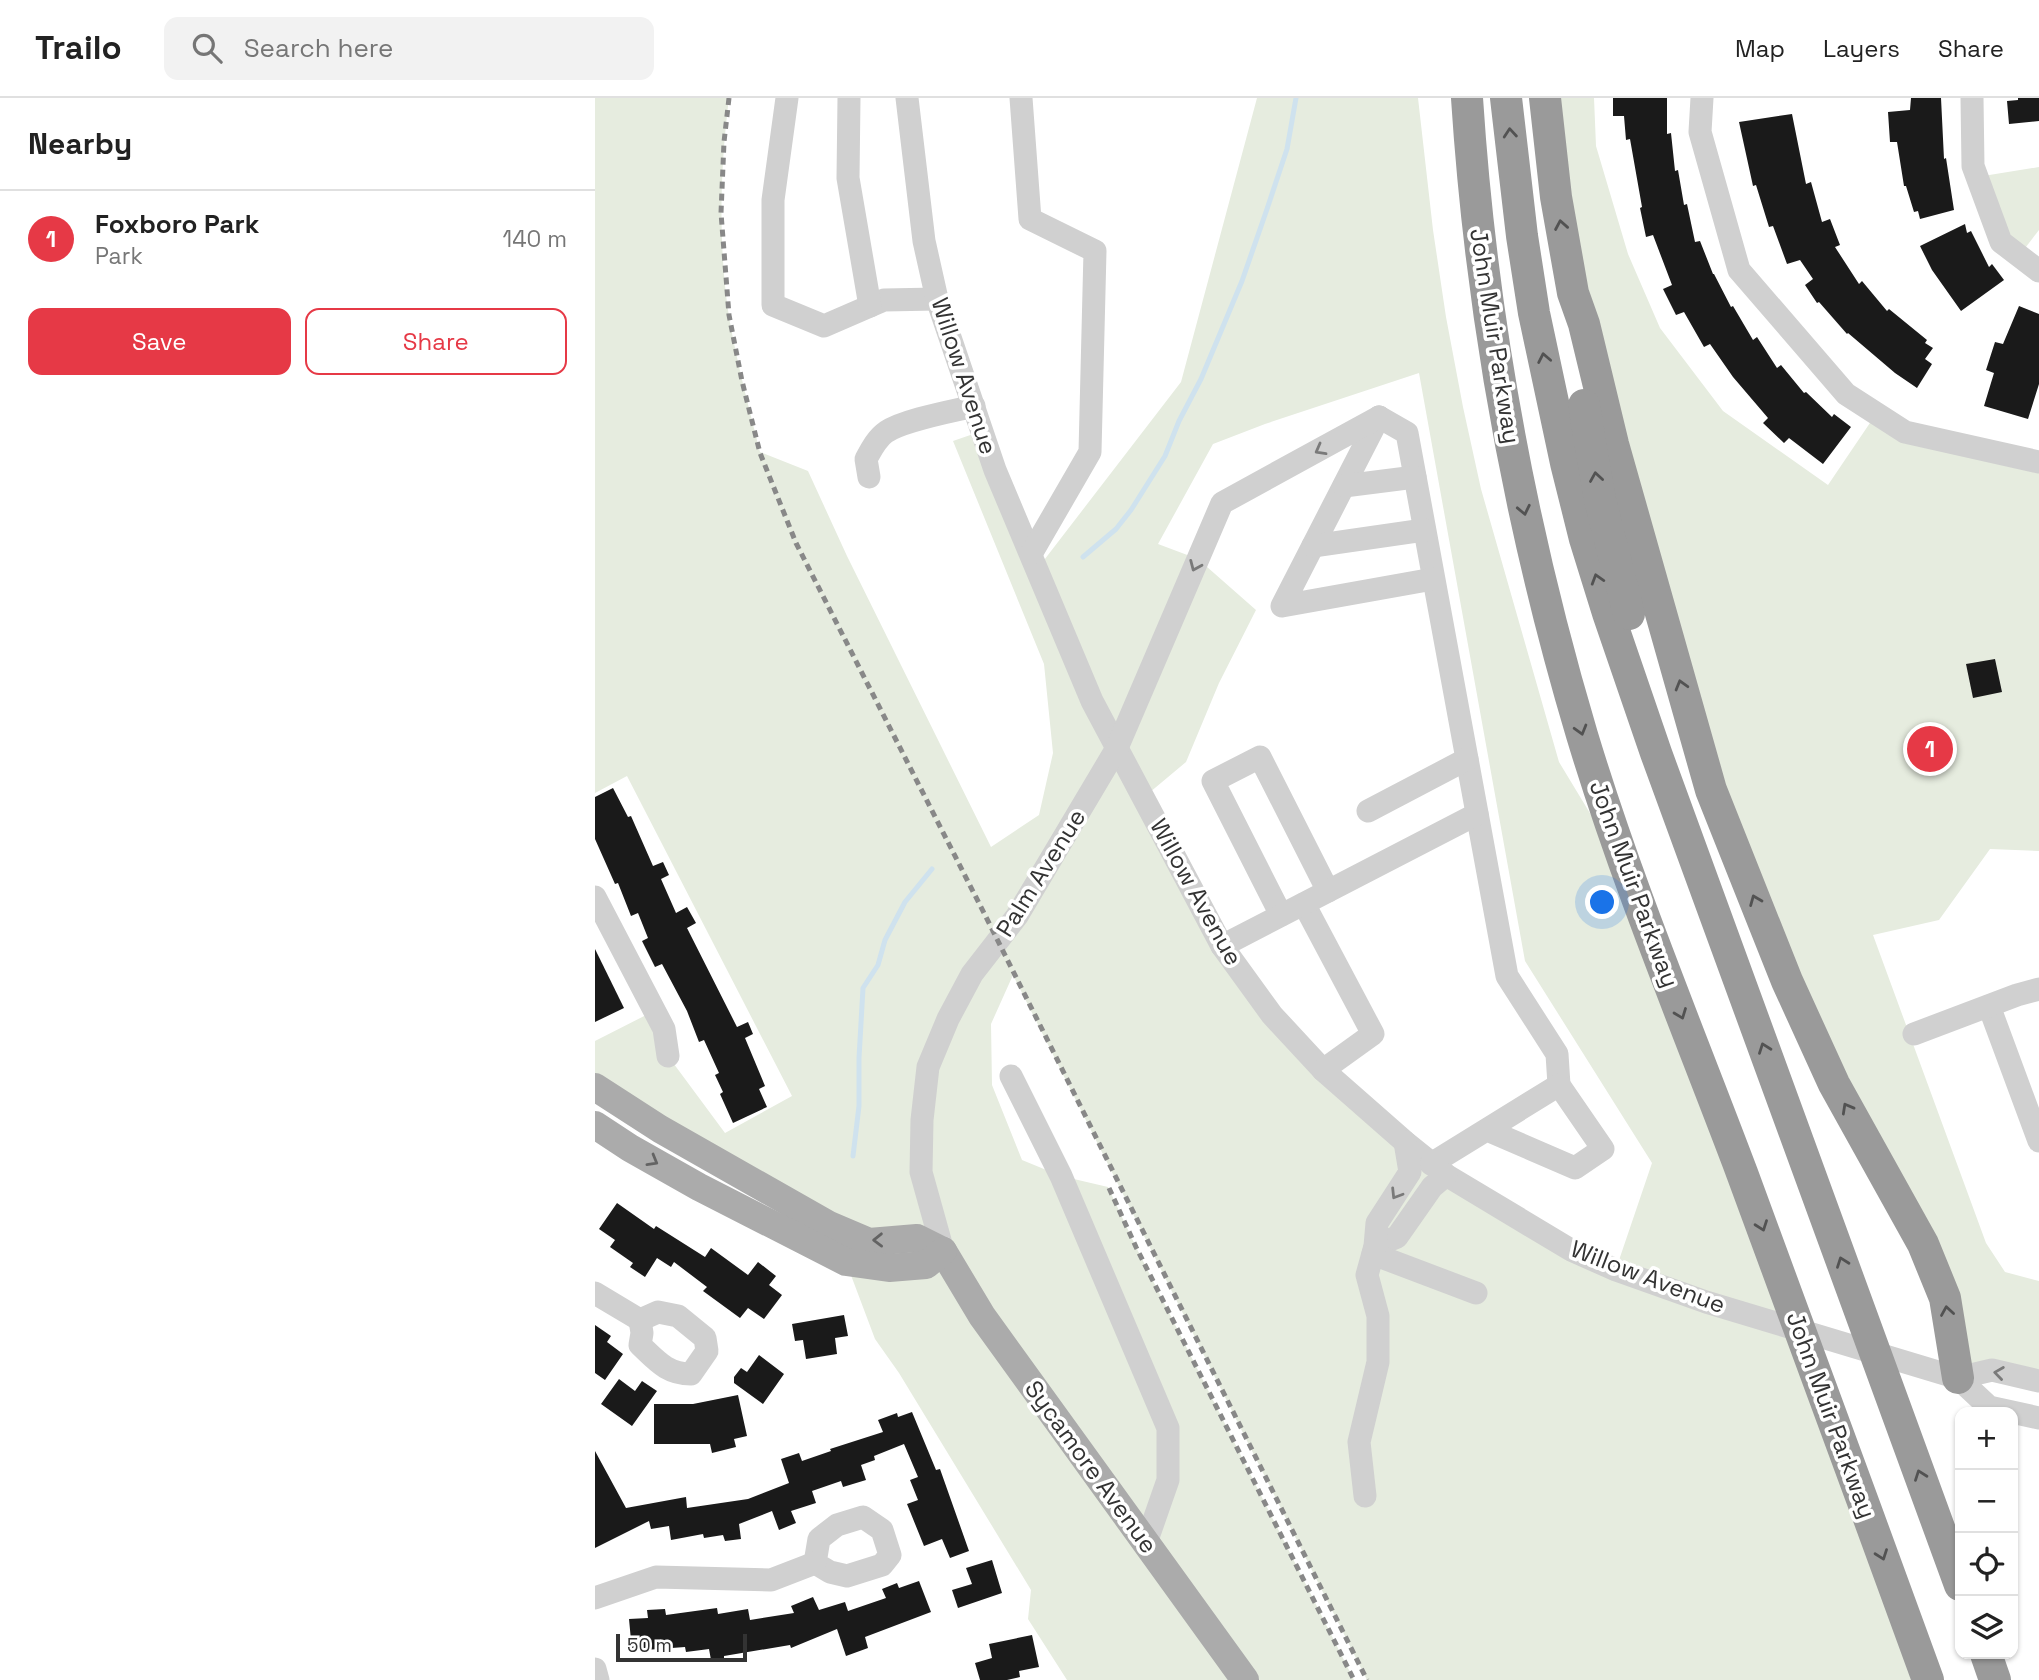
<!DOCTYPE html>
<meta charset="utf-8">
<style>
body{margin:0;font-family:"Space Grotesk",sans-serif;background:#f2f2f2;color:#222}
.controls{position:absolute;right:21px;bottom:21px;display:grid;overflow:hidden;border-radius:14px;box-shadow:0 2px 5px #0004}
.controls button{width:63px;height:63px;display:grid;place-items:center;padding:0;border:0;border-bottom:2px solid #e0e0e0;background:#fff;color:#222;font:35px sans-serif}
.scale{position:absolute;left:21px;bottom:18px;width:131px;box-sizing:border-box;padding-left:7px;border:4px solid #333;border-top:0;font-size:19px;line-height:24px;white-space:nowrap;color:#333;-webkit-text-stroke:5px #fff;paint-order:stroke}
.you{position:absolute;left:1008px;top:805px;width:24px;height:24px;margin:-18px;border:5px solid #fff;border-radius:50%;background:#1a73e8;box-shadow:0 0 0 10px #1a73e833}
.badge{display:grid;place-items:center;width:46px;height:46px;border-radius:50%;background:#e63946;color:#fff;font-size:23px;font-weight:700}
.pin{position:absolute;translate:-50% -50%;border:4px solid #fff;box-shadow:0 2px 7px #0006}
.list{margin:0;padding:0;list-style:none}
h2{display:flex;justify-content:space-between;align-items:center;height:91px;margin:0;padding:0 28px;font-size:30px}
h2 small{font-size:23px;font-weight:400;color:#767676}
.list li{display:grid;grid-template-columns:46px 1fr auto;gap:21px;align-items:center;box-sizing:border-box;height:98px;padding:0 28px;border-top:2px solid #e0e0e0}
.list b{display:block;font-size:26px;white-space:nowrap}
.list p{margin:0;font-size:23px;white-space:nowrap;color:#767676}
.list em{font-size:23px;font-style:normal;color:#767676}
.actions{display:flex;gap:14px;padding:21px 28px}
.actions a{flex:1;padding:16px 0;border:2px solid #e63946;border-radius:14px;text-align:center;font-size:24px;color:#e63946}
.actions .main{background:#e63946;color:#fff}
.icon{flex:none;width:38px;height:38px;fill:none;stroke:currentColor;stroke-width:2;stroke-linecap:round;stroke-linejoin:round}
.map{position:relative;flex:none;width:1444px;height:1582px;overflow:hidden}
header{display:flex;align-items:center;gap:42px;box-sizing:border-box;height:98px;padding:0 35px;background:#fff;border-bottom:2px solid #e0e0e0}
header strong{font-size:33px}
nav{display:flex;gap:38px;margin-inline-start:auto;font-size:24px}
.search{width:490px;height:63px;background:#f2f2f2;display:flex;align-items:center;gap:18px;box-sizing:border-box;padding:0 24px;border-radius:14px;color:#767676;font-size:26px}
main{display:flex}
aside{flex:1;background:#fff}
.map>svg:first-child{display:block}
.green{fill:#e6ecdf;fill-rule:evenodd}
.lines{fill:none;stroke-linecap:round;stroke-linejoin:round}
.stream{stroke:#cfe2ee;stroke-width:5}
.building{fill:#1a1a1a}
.minor{stroke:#d0d0d0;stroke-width:23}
.major{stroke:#ababab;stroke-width:28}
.highway{stroke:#9a9a9a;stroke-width:32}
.rail{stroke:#888;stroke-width:5;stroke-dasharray:7 5;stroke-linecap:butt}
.oneway{stroke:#525252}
.oneway2{stroke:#7a7a7a}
.oneway3{stroke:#636363}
.labels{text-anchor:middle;stroke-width:7;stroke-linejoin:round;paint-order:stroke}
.street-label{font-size:24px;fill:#333;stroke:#fff}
</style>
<header>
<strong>Trailo</strong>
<div class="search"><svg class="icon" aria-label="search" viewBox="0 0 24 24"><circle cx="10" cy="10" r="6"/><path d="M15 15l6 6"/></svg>Search here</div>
<nav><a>Map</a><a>Layers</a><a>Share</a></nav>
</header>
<main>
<aside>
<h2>Nearby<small></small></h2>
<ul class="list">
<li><span class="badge">1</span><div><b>Foxboro Park</b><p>Park</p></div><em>140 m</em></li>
</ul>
<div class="actions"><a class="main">Save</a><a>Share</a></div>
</aside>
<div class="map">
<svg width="1444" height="1582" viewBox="0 0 1444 1582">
<rect width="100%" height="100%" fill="#fff"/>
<g class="green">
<path d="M 0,0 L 134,0 C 125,72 123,147 134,219 C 142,265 154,310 165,354 L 213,373 L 252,458 L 396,749 L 444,717 L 458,655 L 449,566 L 358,343 L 387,333 L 443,470 L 586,284 L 662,0 L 823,0 L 838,132 L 851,219 L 868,309 L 886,391 L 964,664 L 1036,783 L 1201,1242 L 1332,1582 L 772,1582 L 418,877 L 396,926 L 397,987 L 427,1062 L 466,1078 L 513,1089 L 541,1149 L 759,1582 L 472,1582 L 433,1521 L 436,1492 L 304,1275 L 280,1241 L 251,1164 L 274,1144 L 0,989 L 0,943 L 59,913 L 73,958 L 130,1035 L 197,998 L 32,678 L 0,695 ZM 824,275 L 930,863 L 1057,1065 L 1021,1171 L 809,1044 L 627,848 L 548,700 L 591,664 L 624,585 L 661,512 L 603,461 L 563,446 L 618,346 L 670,326 Z"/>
<path d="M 950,0 L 999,0 L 1001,48 L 1033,156 L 1065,230 L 1128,313 L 1233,387 L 1281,316 L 1444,364 L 1444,753 L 1395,751 L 1344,822 L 1278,837 L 1391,1145 L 1410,1174 L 1444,1183 L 1444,1283 L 1363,1280 L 1350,1200 L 1239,986 L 1072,540 Z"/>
<path d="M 1444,69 L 1444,132 L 1424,158 L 1382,79 Z"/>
</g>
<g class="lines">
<g class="stream">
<path d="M 488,459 L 521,431 L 536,412 L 570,358 L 584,323 L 606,281 L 647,183 L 671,114 L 692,51 L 701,0"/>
<path d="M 258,1058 L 264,1008 L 264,960 L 268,890 L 283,867 L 290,842 L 310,804 L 337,771"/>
</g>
</g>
<g class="building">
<path d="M 1018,0 L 1072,0 L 1072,36 L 1076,35 L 1080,73 L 1083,72 L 1089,107 L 1092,106 L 1100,144 L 1105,143 L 1118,176 L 1119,176 L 1136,209 L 1138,208 L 1158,242 L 1162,239 L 1182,270 L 1186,267 L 1209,295 L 1211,294 L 1237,319 L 1239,316 L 1256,329 L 1228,366 L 1194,340 L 1189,345 L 1168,325 L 1173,320 L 1138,279 L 1115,246 L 1109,249 L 1089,214 L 1081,217 L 1068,191 L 1077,187 L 1058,137 L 1051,139 L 1045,110 L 1047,109 L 1035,41 L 1031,42 L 1029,18 L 1018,18 Z"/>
<path d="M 1316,0 L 1346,0 L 1349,61 L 1351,60 L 1359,112 L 1325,121 L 1323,113 L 1319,114 L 1311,88 L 1309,88 L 1302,44 L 1295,44 L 1293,14 L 1315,12 Z"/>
<path d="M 1423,0 L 1444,0 L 1444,23 L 1414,26 L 1412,3 L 1423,2 Z"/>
<path d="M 1197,16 L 1211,86 L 1216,84 L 1227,124 L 1235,121 L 1245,147 L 1240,149 L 1264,186 L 1267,183 L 1292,213 L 1294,211 L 1332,242 L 1330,245 L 1338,250 L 1330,261 L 1337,266 L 1322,290 L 1300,275 L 1253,235 L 1252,236 L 1224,204 L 1222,205 L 1210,187 L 1218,181 L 1205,162 L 1192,166 L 1178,128 L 1174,129 L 1161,87 L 1158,88 L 1144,24 Z"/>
<path d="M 1370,126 L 1372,135 L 1376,133 L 1394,169 L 1397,166 L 1409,182 L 1366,213 L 1337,172 L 1325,148 Z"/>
<path d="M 1424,208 L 1444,216 L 1444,286 L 1433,321 L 1389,308 L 1399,275 L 1391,272 L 1400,244 L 1408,246 Z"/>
<path d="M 1400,561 L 1407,594 L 1378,600 L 1371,566 Z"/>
<path d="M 18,690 L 33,719 L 36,718 L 58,768 L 68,764 L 74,777 L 66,781 L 81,815 L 92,809 L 101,825 L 92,830 L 142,929 L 153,924 L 158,936 L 150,940 L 170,988 L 164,991 L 172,1009 L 138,1025 L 125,996 L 128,994 L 120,977 L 124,975 L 109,942 L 104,944 L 92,913 L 67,866 L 60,869 L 47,843 L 53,840 L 43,815 L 36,818 L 23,785 L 20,786 L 0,741 L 0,699 Z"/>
<path d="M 0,851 L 29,910 L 0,924 Z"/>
<path d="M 22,1105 L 59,1131 L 61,1128 L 110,1159 L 116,1150 L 153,1177 L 163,1164 L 181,1178 L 174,1187 L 187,1197 L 169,1221 L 153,1210 L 145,1220 L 108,1193 L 112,1189 L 79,1164 L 76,1169 L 62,1160 L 50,1179 L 35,1169 L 38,1165 L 15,1149 L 20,1142 L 4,1131 Z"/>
<path d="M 249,1217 L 253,1238 L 240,1240 L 242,1256 L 211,1261 L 208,1242 L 200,1243 L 197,1226 Z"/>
<path d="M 0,1227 L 16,1238 L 12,1244 L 28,1256 L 10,1282 L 0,1275 Z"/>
<path d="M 164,1257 L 189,1276 L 168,1306 L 139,1285 L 139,1279 L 146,1270 L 152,1274 Z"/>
<path d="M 24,1281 L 40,1293 L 47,1283 L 62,1293 L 37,1328 L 6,1306 Z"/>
<path d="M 143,1297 L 152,1338 L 139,1341 L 141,1349 L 117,1355 L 115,1346 L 59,1346 L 59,1306 L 98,1306 Z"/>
<path d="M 317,1314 L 341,1372 L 345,1371 L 374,1453 L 355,1460 L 347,1441 L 329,1448 L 312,1406 L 323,1402 L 315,1382 L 323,1379 L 309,1346 L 279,1358 L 280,1362 L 266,1367 L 271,1382 L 248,1389 L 246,1383 L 217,1393 L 221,1405 L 196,1413 L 201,1425 L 184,1432 L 177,1413 L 144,1426 L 146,1441 L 130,1443 L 128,1437 L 109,1440 L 108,1436 L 76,1442 L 74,1428 L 56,1431 L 54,1423 L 0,1450 L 0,1353 L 31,1410 L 91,1399 L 92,1410 L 153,1401 L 194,1385 L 186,1361 L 204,1355 L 207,1363 L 236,1353 L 235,1351 L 288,1334 L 283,1322 L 302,1315 L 303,1319 Z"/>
<path d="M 397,1462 L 407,1495 L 363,1510 L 357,1492 L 377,1486 L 371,1470 Z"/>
<path d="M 324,1483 L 336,1514 L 270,1539 L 273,1550 L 251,1558 L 242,1531 L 196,1550 L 195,1547 L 129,1558 L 129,1560 L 116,1562 L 114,1551 L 91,1554 L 90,1549 L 37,1553 L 34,1521 L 53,1520 L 52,1512 L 70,1511 L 71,1517 L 122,1510 L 123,1516 L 153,1511 L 155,1522 L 199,1515 L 196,1508 L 218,1499 L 224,1512 L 250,1504 L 253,1513 L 291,1500 L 287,1491 L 302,1485 L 304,1490 Z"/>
<path d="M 437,1537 L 444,1569 L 424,1573 L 425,1579 L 412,1582 L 385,1582 L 380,1565 L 397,1560 L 394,1546 Z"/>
</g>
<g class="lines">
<g class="minor">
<path d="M 192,0 L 178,102 L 178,207 L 229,228 L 289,202 L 342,201"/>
<path d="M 254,0 L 253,80 L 275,208"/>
<path d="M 312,0 L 329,143 L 342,201 L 400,372 L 497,603 L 627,848 L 677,917 L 728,972 L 810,1044 L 851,1077 L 976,1152 L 1021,1172 L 1111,1204 L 1363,1280 L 1394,1309 L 1444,1320"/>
<path d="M 426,0 L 435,121 L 500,153 L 495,354 L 436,456"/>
<path d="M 1107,0 L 1105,34 L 1144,172 L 1251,296 L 1310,334 L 1444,364"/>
<path d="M 1377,0 L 1378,68 L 1406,144 L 1444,173"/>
<path d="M 784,319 L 812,335 L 912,878 L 962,956 L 964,987"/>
<path d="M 784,319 L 687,508 L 838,481"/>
<path d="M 274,379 L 271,361 C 276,352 282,340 291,334 C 308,322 358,313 379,308"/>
<path d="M 749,388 L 820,379"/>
<path d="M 718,448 L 829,432"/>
<path d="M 773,713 L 872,661"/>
<path d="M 0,799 L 69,931 L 73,958"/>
<path d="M 709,806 L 778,936 L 728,972"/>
<path d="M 686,817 L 618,683 L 665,659 L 733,793"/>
<path d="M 627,848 L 882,716"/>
<path d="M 1394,908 L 1444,1043"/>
<path d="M 1319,936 L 1422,897 L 1444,891"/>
<path d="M 416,978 L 466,1078 L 573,1330 L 573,1382 L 551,1445"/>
<path d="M 836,1066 L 964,987 L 1008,1051 L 980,1070 L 892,1032"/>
<path d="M 780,1148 L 802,1139 L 837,1089 L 851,1077"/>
<path d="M 348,1153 L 326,1074 L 327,1022 L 333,969 L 353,921 L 377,876 L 422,818 L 522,650 L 627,405 L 784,319"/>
<path d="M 778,1156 L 881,1195"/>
<path d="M 0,1195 L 45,1222"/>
<path d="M 63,1214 L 83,1218 L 110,1240 L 112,1253 L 96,1276 C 72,1276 62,1263 45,1247 L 47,1235 L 45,1222 Z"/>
<path d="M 1363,1280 L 1397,1272 L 1444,1283"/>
<path d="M 770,1398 L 764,1344 L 783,1264 L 783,1218 L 772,1177 L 780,1148 L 782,1125 L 815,1074 L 810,1044"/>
<path d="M 268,1419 L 287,1432 L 295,1457 L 287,1467 L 252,1478 L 235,1474 L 220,1465 L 224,1441 L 242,1427 Z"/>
<path d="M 0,1500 L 61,1479 L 176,1482 L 220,1465"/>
<path d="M 0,1571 L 3,1582"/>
</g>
<g class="major">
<path d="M 0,989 L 65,1031 L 234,1127 L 274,1144 L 322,1140 L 348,1153 L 387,1218 L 650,1582"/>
<path d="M 0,1027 L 35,1050 L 104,1089 L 251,1164 L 294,1170 L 331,1167 L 348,1153"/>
</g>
<g class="highway">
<path d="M 872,0 C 886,216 925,429 987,637 C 1032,786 1092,929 1147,1075 C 1210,1243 1271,1413 1333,1582"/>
<path d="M 911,0 L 927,138 L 939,215 L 971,365 L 990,441 L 1013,515 L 1061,655 L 1365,1487"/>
<path d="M 950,0 L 961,99 L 978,195 L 989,226 L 1018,346 L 1116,692 L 1192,883 L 1239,986 L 1328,1146 L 1350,1200 L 1363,1280"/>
<path d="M 989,307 L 1005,402 L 1034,516"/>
<path d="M 1391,1556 L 1400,1582"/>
</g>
<g class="rail">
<path d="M 134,0 L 129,44 L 126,115 L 134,217 L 147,283 L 165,355 L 201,445 L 391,819 L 772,1582"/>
<path d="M 514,1090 L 541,1149 L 759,1582"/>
</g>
</g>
<defs><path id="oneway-chevron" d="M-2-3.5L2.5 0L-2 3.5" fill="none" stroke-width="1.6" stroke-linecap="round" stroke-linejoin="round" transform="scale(1.75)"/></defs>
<g class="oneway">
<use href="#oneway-chevron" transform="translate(915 35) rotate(-95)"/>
<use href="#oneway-chevron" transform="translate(966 127) rotate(-100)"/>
<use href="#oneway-chevron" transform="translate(949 260) rotate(-101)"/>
<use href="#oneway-chevron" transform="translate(1001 379) rotate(-99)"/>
<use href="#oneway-chevron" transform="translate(929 412) rotate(78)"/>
<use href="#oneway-chevron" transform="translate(1002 481) rotate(-107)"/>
<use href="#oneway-chevron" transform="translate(1086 587) rotate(-106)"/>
<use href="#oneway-chevron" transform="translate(986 632) rotate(74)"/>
<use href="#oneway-chevron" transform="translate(1160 802) rotate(-112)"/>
<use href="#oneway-chevron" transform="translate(1086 916) rotate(69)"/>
<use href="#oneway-chevron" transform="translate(1169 950) rotate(-110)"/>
<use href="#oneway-chevron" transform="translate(1252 1010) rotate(-119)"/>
<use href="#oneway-chevron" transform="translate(1167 1128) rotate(70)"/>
<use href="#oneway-chevron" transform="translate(1247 1164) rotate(-110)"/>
<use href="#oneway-chevron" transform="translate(1352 1213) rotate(-99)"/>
<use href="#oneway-chevron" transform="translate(1325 1377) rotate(-110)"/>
<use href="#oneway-chevron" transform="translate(1287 1457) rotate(70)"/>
</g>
<g class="oneway2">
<use href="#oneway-chevron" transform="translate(725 352) rotate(151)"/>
<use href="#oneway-chevron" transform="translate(600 468) rotate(113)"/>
<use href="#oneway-chevron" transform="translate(801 1096) rotate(122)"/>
<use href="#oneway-chevron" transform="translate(1404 1275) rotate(-172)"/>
</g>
<g class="oneway3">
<use href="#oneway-chevron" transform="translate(58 1063) rotate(30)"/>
<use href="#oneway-chevron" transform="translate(283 1142) rotate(179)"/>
</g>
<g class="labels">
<g class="street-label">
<text transform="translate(900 238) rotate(81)" y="8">John Muir Parkway</text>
<text transform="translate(369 278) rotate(72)" y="8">Willow Avenue</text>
<text transform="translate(446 775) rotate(-58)" y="8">Palm Avenue</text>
<text transform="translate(1039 786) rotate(70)" y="8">John Muir Parkway</text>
<text transform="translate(601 794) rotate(61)" y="8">Willow Avenue</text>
<text transform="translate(1053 1179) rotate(21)" y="8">Willow Avenue</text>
<text transform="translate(1236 1317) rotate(70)" y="8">John Muir Parkway</text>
<text transform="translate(496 1369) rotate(54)" y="8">Sycamore Avenue</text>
</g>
</g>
</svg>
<div class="controls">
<button>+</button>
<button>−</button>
<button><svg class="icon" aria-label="locate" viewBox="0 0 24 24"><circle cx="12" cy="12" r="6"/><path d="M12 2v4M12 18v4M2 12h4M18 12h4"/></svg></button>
<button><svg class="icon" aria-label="layers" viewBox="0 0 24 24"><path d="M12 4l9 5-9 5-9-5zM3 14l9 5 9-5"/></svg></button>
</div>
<div class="scale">50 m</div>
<div class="you"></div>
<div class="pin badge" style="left:1335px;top:651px">1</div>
</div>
</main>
